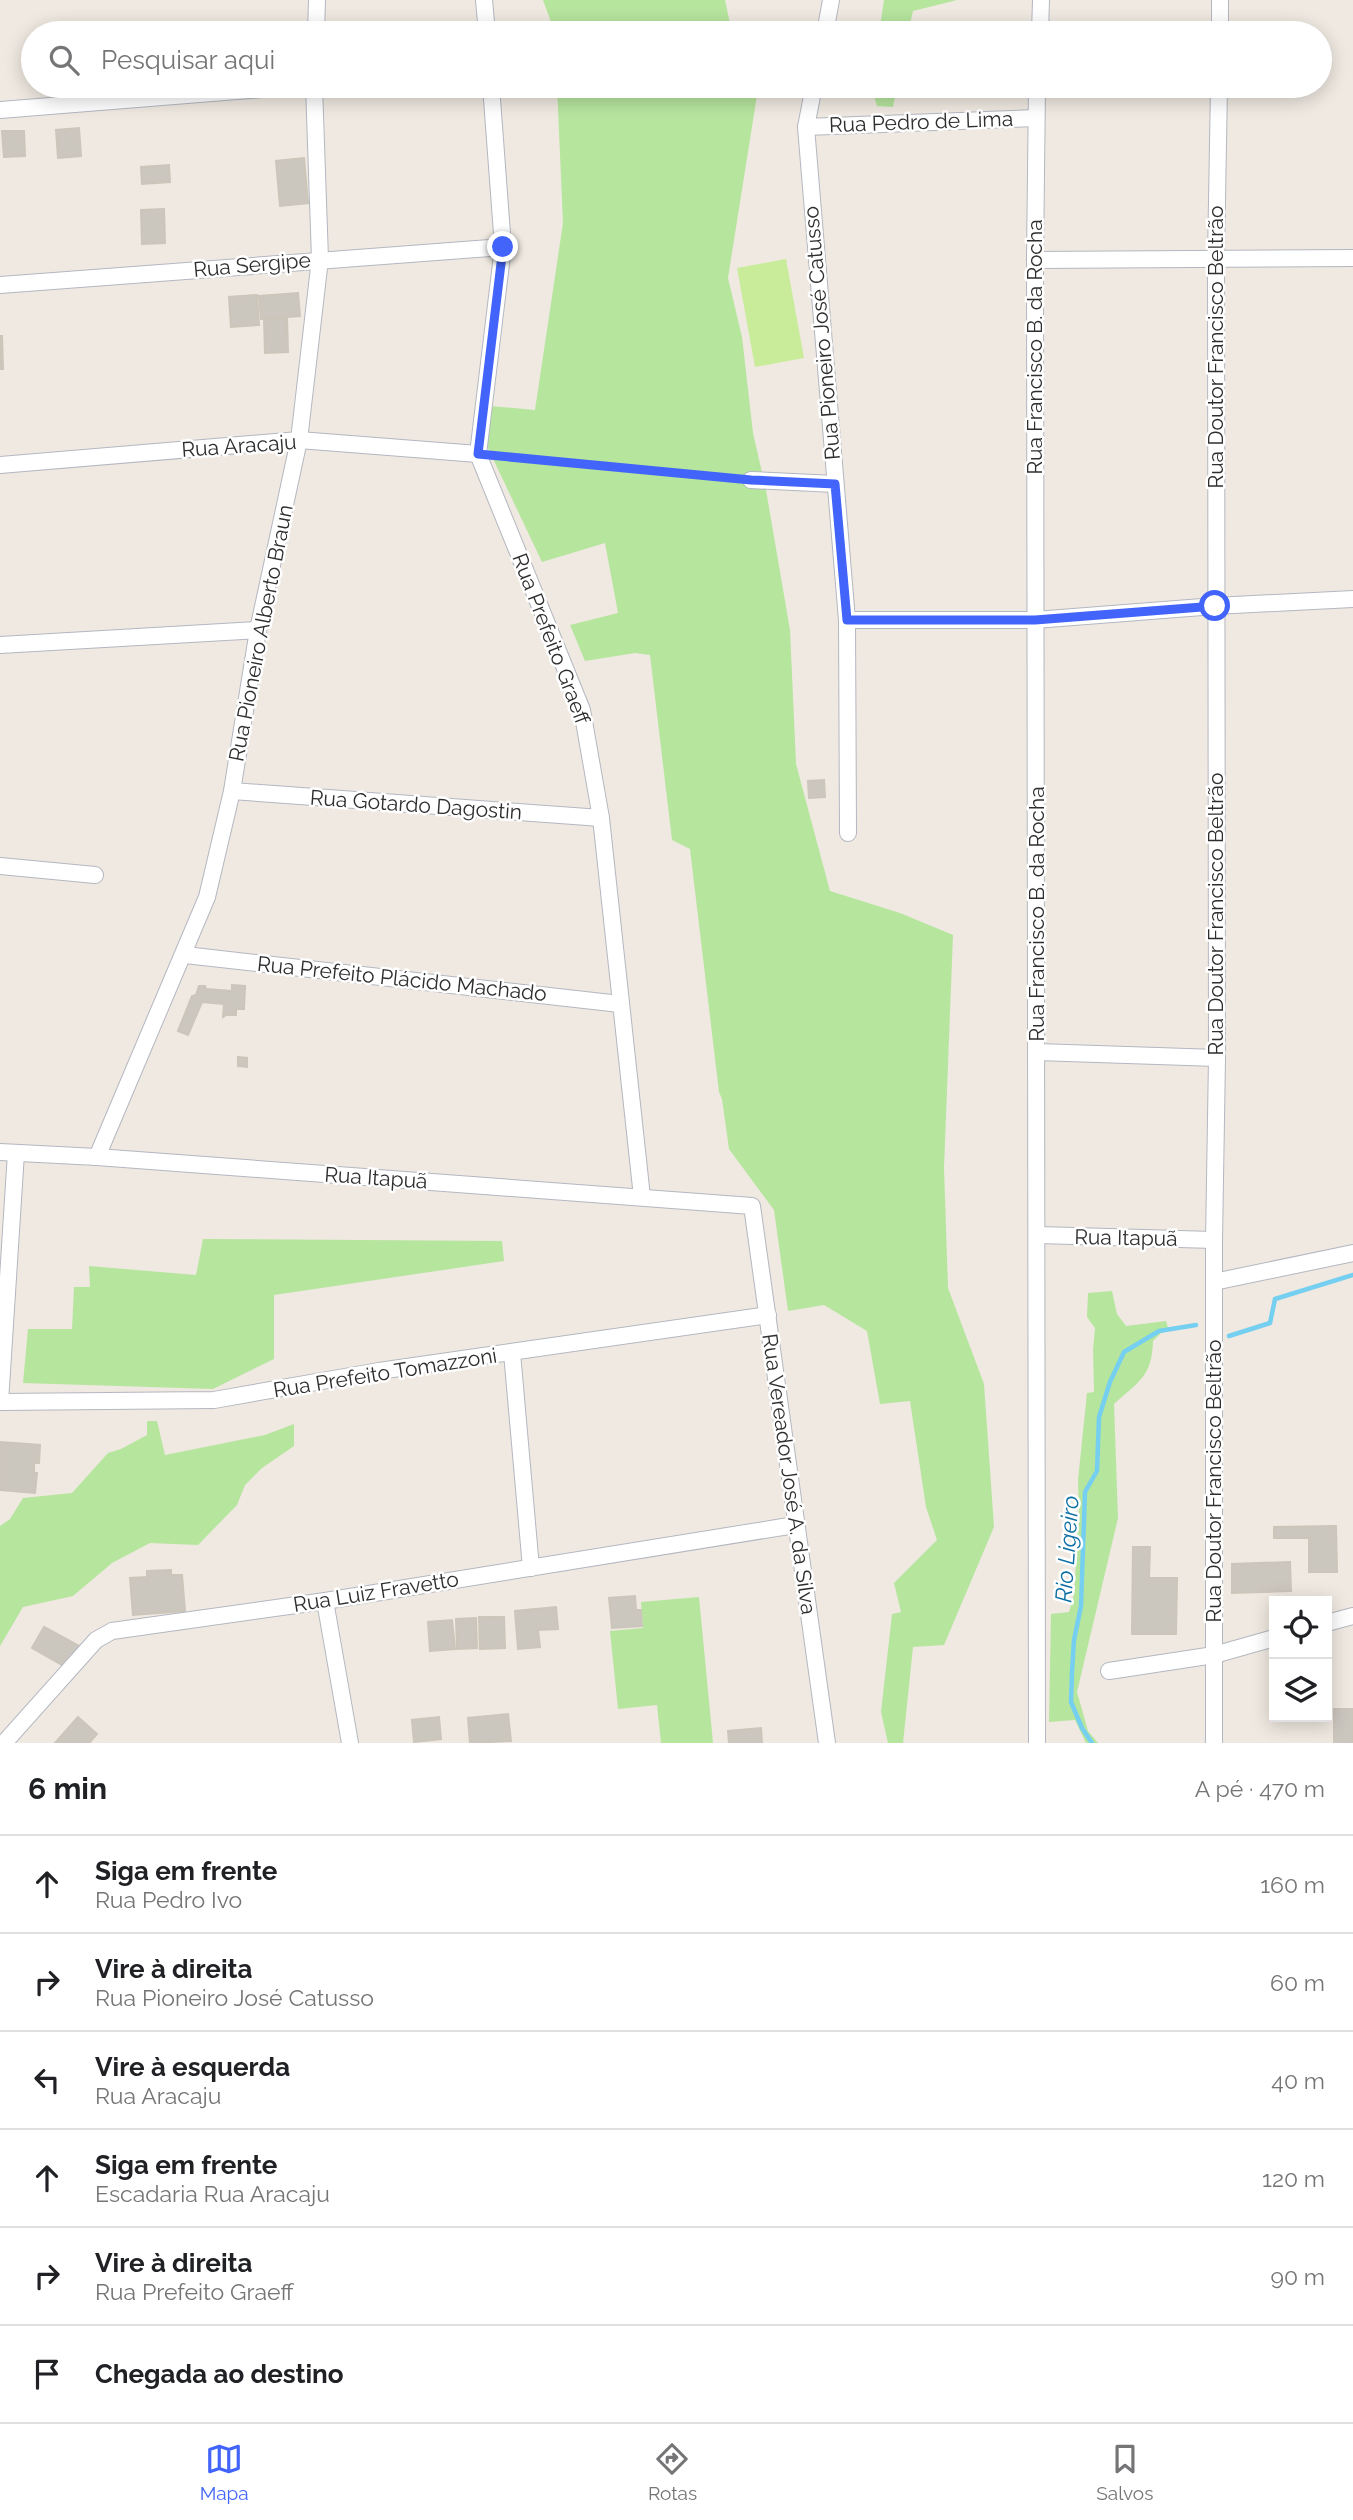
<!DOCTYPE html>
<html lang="pt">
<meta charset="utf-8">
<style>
body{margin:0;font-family:Raleway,sans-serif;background:#f6f6f6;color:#202124}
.controls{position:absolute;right:21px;bottom:21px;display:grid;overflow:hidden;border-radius:0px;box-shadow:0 4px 18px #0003}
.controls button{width:63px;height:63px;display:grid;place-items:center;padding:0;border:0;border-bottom:2px solid #e0e0e0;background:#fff;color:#202124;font:35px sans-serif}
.stop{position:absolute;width:21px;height:21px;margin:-16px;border:5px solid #4264fb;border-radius:50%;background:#fff}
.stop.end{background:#4264fb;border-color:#fff;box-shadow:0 2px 7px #0008}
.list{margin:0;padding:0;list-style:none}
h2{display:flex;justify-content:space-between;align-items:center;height:91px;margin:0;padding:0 28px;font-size:30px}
h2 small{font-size:23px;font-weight:400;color:#757577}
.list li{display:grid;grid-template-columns:46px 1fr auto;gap:21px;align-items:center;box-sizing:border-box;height:98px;padding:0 28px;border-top:2px solid #e0e0e0}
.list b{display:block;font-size:26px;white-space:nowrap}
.list p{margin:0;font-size:23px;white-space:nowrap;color:#757577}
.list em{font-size:23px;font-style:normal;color:#757577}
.icon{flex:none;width:38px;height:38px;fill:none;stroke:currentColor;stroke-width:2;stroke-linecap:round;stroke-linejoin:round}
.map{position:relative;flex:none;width:1353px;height:1743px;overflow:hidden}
.search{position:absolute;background:#fff;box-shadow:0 4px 18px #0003;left:21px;right:21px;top:21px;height:77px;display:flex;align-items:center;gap:18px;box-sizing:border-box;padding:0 24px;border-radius:38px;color:#757577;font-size:26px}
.sheet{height:679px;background:#fff}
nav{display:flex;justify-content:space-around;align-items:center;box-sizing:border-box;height:98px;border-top:2px solid #e0e0e0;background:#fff;font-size:19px;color:#757577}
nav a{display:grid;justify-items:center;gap:4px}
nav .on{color:#4264fb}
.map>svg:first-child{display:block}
.green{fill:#b6e59e}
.pitch{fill:#c9ec9a}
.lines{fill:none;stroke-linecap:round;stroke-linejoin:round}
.stream{stroke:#75cff0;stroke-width:4.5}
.building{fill:#cbc7bf;stroke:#cbc5ba;stroke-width:2}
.minor-casing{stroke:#b4b7c1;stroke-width:18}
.path{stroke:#c9c9c9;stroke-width:2.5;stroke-dasharray:5 3.5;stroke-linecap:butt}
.minor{stroke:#fff;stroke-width:16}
.route{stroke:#4264fb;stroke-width:9}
.labels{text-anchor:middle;stroke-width:5;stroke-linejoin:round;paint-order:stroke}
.street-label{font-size:21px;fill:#2e2e2e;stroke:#fff}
.water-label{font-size:23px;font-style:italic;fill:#0d6fa3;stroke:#fff}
</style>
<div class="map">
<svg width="1353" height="1743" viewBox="0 0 1353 1743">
<rect width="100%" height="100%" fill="#efe9e1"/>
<g class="green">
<path d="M 543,0 L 725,0 L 732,33 L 555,33 Z"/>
<path d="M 884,0 L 957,0 L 913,11 L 908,33 L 879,33 Z"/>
<path d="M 557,86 L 753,86 L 757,95 L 728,278 L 742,337 L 753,433 L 766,490 L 790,630 L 796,764 L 830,891 L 900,913 L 953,935 L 944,1168 L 948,1288 L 984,1384 L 994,1527 L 944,1645 L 913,1647 L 903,1743 L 888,1743 L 881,1712 L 892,1614 L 901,1612 L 894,1583 L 937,1540 L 926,1507 L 910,1401 L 880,1404 L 867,1331 L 824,1305 L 788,1311 L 774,1210 L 729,1149 L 722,1099 L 719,1092 L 690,849 L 672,840 L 650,655 L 635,653 L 585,661 L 570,625 L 618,613 L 605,543 L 542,562 L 486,444 L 490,406 L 535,410 L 563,223 Z"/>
<path d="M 871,86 L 897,86 L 893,107 L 877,106 Z"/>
<path d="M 203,1239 L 502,1241 L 504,1261 L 274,1295 L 274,1359 L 213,1389 L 23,1383 L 28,1329 L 72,1329 L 74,1287 L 90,1287 L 89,1266 L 196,1275 Z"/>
<path d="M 1112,1291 L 1117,1314 L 1126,1326 L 1166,1321 L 1169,1331 L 1161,1333 L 1153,1341 C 1152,1377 1138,1382 1114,1404 L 1118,1518 L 1077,1692 L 1088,1731 L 1098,1743 L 1086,1743 L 1075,1720 L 1049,1722 L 1051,1614 L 1069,1612 L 1074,1594 L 1079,1516 L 1078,1480 L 1087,1393 L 1094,1392 L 1093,1349 L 1095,1328 L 1087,1317 L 1088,1293 Z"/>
<path d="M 147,1421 L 157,1421 L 165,1455 L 265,1435 L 294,1424 L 294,1446 L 262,1468 L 245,1485 L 237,1505 L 198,1545 L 150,1543 L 112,1563 L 73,1596 L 23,1607 L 0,1646 L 0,1526 L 10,1519 L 23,1498 L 72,1493 L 108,1453 L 121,1449 L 147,1435 Z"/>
<path d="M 699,1597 L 713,1743 L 661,1743 L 657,1705 L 618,1709 L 610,1631 L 643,1628 L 641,1602 Z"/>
</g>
<path class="pitch" d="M 786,259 L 804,358 L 755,367 L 737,268 Z"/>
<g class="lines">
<g class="stream">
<path d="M 1229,1336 L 1270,1323 L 1275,1299 L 1353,1275"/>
<path d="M 1092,1743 L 1082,1728 L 1071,1702 L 1072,1672 L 1074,1640 L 1081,1606 L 1085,1492 L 1097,1471 L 1099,1417 L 1110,1382 L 1124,1352 L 1159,1331 L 1196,1325"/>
</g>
</g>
<g class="building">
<path d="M 79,128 L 81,156 L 58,158 L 56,130 Z"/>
<path d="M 2,131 L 24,131 L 25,156 L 4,157 Z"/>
<path d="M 304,158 L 308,203 L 280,206 L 276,161 Z"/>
<path d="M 169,165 L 170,182 L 142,184 L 141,167 Z"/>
<path d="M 164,209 L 165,243 L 142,244 L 141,210 Z"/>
<path d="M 298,293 L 300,316 L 261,319 L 259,296 Z"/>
<path d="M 257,295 L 259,325 L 231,327 L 229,297 Z"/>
<path d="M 287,318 L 288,352 L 265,353 L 264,319 Z"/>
<path d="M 0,336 L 2,336 L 3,369 L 0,369 Z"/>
<path d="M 824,780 L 825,797 L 809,798 L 808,781 Z"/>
<path d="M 232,985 L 245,986 L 244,1009 L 236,1009 L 236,1015 L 226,1015 L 223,1017 L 224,1004 L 202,1002 L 188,1035 L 178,1031 L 192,996 L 196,995 L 199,986 L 205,986 L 206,989 L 232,991 Z"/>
<path d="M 238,1057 L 247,1058 L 247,1067 L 238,1066 Z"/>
<path d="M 0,1442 L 40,1445 L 39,1463 L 34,1463 L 34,1473 L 37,1473 L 35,1493 L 0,1490 Z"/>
<path d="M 1336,1526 L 1337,1572 L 1309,1572 L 1309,1538 L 1274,1538 L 1274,1527 Z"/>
<path d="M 1133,1547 L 1150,1547 L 1149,1578 L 1177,1578 L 1176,1634 L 1132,1634 Z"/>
<path d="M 1290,1562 L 1291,1591 L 1232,1593 L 1232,1564 Z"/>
<path d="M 171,1570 L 171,1575 L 182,1575 L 185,1611 L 133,1615 L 130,1578 L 147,1577 L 147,1571 Z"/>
<path d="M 635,1596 L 636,1610 L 641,1610 L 642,1626 L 612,1628 L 609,1598 Z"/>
<path d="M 556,1607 L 558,1629 L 538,1630 L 540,1647 L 518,1649 L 515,1611 Z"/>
<path d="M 479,1617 L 504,1617 L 505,1648 L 480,1649 Z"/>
<path d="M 476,1618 L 477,1648 L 457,1649 L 456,1619 Z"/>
<path d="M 452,1620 L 455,1649 L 430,1651 L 428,1622 Z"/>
<path d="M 44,1627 L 79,1646 L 67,1668 L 32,1648 Z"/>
<rect x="1334" y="1709" width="19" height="34"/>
<path d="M 508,1714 L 511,1741 L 470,1743 L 468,1718 Z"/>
<path d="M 78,1717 L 97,1734 L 89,1743 L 55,1743 Z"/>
<path d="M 439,1717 L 441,1739 L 414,1742 L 412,1720 Z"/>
<path d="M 761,1728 L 762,1743 L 729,1743 L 728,1731 Z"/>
</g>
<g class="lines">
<g class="minor-casing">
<g id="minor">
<path d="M 484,0 L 487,33"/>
<path d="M 316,33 L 317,0"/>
<path d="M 825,33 L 831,0"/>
<path d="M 1040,33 L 1041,0"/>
<path d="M 1220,33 L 1220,0"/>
<path d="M 491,86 L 503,247 L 478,454 L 582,710 L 601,818 L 642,1197"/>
<path d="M 814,86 L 806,127 L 847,620 L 848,833"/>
<path d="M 0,110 L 301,86"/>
<path d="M 806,127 L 1036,118"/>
<path d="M 1035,260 L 1353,258"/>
<path d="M 0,285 L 503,247"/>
<path d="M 0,465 L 299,440 L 478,454"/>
<path d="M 751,480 L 835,484"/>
<path d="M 847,620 L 1035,620 L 1215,606 L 1353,599"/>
<path d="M 0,645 L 258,630"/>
<path d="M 232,791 L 601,818"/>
<path d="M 0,866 L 95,875"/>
<path d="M 185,955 L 620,1004"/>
<path d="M 1037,1052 L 1217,1058"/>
<path d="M 0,1152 L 97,1157 L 752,1206 L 827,1743"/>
<path d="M 97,1157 L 207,897 L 232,791 L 258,630 L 299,440 L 320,259 L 314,86"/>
<path d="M 1038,1235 L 1214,1240"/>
<path d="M 1214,1282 L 1353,1253"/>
<path d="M 512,1353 L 531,1568"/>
<path d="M 0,1402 L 214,1400 L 379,1371 L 768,1315"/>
<path d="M 0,1402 L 16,1153"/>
<path d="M 325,1601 L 350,1743"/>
<path d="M 1327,1623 L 1353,1616"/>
<path d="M 1109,1671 L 1214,1655 L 1274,1638"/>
<path d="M 4,1743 L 96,1640 L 112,1631 L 325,1601 L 795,1525"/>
<path d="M 1037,1743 L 1035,260 L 1037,86"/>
<path d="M 1214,1743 L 1214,1240 L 1217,1058 L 1216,259 L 1219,86"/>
</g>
</g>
<path class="path" d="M 496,456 L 736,478"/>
<use href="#minor" class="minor"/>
</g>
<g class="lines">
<path class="route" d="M 503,247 L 478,454 L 751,480 L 835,484 L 847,620 L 1035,620 L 1215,606"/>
</g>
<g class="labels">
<g class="street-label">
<text transform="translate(921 122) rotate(-2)" y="7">Rua Pedro de Lima</text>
<text transform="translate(252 265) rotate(-5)" y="7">Rua Sergipe</text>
<text transform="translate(822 333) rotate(-95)" y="7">Rua Pioneiro José Catusso</text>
<text transform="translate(1035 347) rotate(-90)" y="7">Rua Francisco B. da Rocha</text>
<text transform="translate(1216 347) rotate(-90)" y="7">Rua Doutor Francisco Beltrão</text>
<text transform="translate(239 446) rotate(-4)" y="7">Rua Aracaju</text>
<text transform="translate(261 633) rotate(-79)" y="7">Rua Pioneiro Alberto Braun</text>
<text transform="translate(551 639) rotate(69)" y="7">Rua Prefeito Graeff</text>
<text transform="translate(416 805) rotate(4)" y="7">Rua Gotardo Dagostin</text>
<text transform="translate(1037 914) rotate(-90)" y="7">Rua Francisco B. da Rocha</text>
<text transform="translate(1216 914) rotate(-90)" y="7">Rua Doutor Francisco Beltrão</text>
<text transform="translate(402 979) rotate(6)" y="7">Rua Prefeito Plácido Machado</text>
<text transform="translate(376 1178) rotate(4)" y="7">Rua Itapuã</text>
<text transform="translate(1126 1238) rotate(1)" y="7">Rua Itapuã</text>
<text transform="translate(385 1373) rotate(-9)" y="7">Rua Prefeito Tomazzoni</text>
<text transform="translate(789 1474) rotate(82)" y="7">Rua Vereador José A. da Silva</text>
<text transform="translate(1214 1481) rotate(-90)" y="7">Rua Doutor Francisco Beltrão</text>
<text transform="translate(376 1592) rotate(-9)" y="7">Rua Luiz Fravetto</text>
</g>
<g class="water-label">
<text transform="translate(1067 1549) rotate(-86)" y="8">Rio Ligeiro</text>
</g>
</g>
</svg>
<div class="controls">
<button><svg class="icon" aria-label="locate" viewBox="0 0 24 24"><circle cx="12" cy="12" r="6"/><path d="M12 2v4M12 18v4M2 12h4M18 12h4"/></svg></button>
<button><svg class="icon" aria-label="layers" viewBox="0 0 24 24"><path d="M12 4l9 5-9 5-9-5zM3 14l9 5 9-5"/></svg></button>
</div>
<div class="stop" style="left:1215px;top:606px"></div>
<div class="stop end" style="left:503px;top:247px"></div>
<div class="search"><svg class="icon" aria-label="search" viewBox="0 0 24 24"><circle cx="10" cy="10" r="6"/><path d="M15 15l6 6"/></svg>Pesquisar aqui</div>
</div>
<section class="sheet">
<h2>6 min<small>A pé · 470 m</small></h2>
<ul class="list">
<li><svg class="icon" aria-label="ahead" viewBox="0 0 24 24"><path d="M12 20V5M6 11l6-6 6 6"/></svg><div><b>Siga em frente</b><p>Rua Pedro Ivo</p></div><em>160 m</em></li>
<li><svg class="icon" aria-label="right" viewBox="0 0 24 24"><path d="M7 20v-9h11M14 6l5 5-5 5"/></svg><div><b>Vire à direita</b><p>Rua Pioneiro José Catusso</p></div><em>60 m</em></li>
<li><svg class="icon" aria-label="left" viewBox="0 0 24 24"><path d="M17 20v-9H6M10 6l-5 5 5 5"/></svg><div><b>Vire à esquerda</b><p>Rua Aracaju</p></div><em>40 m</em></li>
<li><svg class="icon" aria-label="ahead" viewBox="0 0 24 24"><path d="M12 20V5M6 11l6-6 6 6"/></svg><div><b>Siga em frente</b><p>Escadaria Rua Aracaju</p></div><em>120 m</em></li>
<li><svg class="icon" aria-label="right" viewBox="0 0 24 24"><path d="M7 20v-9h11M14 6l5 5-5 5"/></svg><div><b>Vire à direita</b><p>Rua Prefeito Graeff</p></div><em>90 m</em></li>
<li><svg class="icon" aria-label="arrive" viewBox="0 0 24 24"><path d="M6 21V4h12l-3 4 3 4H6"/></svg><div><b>Chegada ao destino</b></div></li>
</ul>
</section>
<nav>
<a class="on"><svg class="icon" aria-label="map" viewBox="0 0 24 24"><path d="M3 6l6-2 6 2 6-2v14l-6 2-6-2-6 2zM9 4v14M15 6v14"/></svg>Mapa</a>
<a><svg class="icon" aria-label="directions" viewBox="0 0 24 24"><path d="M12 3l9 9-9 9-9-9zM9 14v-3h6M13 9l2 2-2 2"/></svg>Rotas</a>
<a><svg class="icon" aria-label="saved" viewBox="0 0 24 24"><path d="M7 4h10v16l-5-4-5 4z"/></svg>Salvos</a>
</nav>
